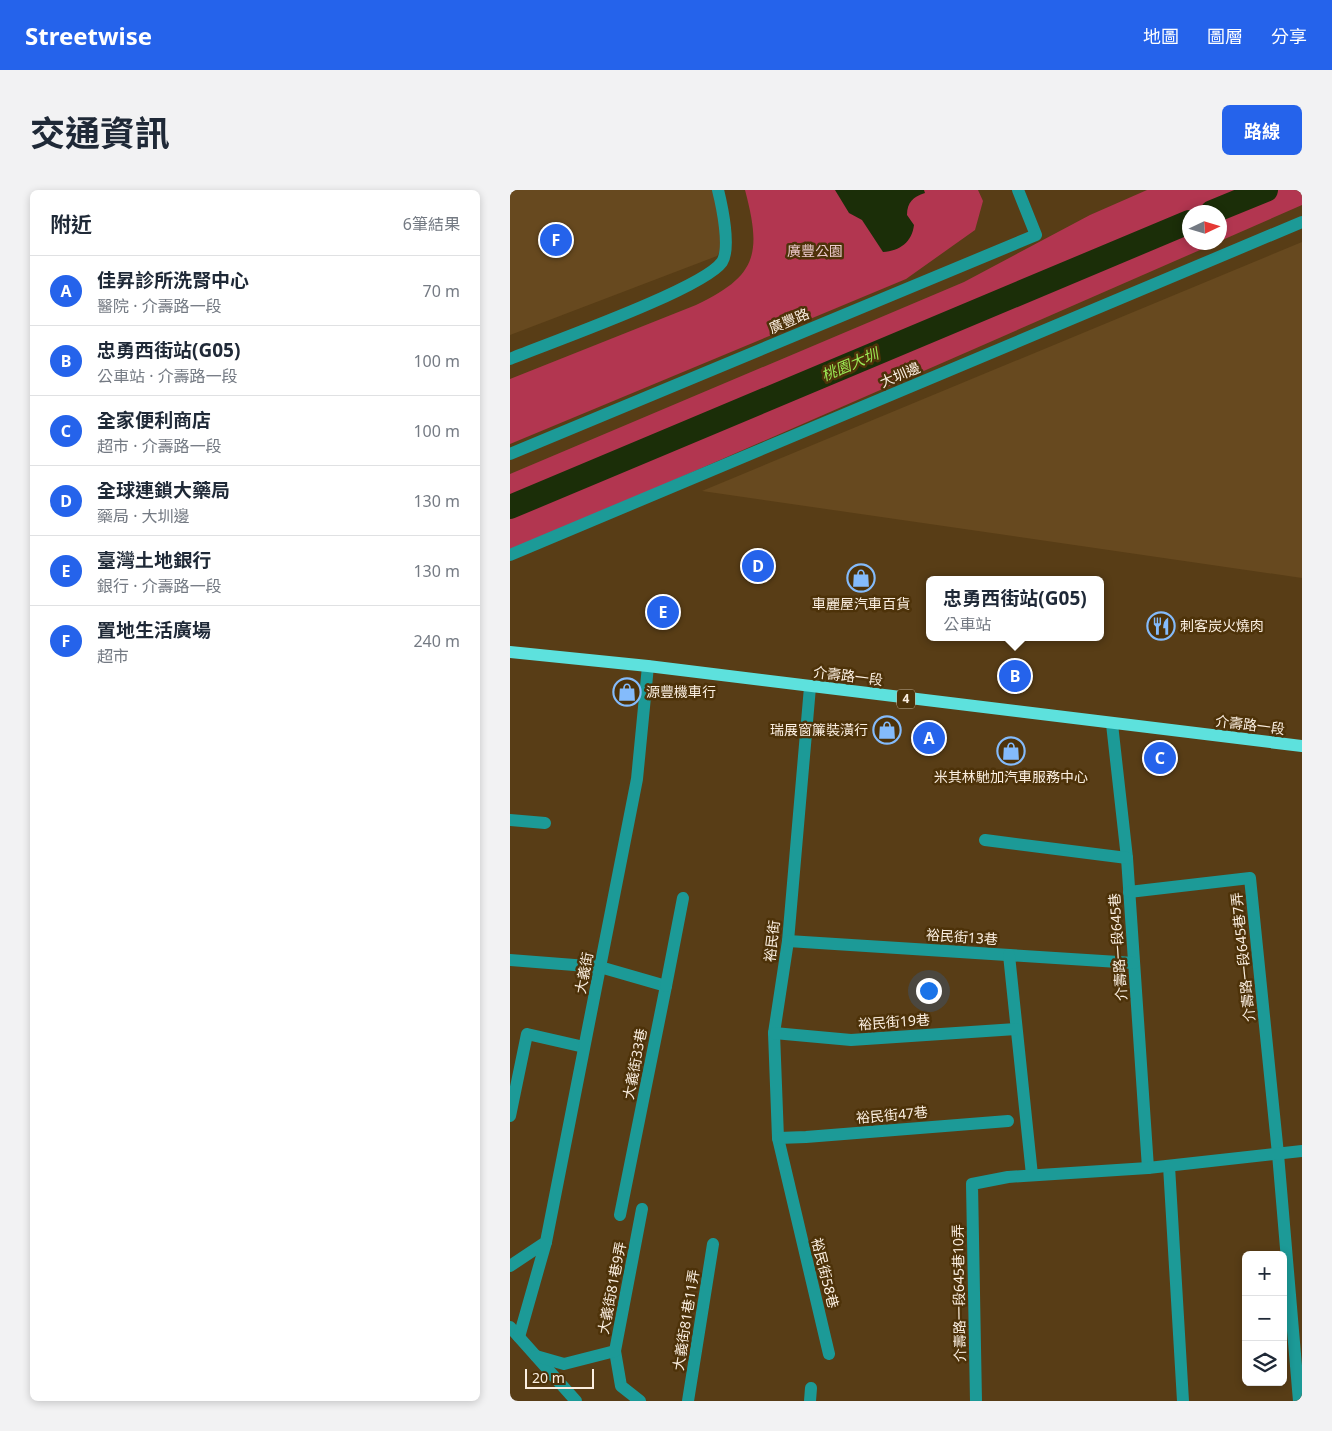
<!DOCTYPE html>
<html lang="zh-TW">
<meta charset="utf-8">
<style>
body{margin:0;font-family:"Noto Sans","Noto Sans TC",sans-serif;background:#f2f2f3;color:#1f2937}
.controls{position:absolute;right:15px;bottom:15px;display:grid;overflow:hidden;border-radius:8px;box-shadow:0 2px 8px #0003}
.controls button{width:45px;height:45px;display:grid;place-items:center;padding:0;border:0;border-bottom:1px solid #e0e1e3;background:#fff;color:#1f2937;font:25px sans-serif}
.compass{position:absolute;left:672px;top:15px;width:45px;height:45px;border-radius:50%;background:#fff;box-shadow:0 2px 8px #0003;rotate:86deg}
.scale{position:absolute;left:15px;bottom:12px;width:69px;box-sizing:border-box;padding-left:5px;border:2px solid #fbefe1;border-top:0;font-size:14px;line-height:18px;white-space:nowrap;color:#fbefe1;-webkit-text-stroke:4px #4d3209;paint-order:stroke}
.you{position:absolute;left:418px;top:800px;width:18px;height:18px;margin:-12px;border:4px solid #fff;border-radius:50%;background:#1a73e8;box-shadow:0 0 0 8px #1a73e833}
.badge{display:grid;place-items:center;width:32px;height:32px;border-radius:50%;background:#2563eb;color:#fff;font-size:16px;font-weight:700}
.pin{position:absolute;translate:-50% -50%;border:2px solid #fff;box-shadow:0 1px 5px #0006}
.popup{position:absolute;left:416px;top:386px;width:178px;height:65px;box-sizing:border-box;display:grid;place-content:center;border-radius:8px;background:#fff;filter:drop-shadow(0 1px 4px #0005);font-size:16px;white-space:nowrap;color:#747a83}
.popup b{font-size:19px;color:#1f2937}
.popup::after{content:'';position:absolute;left:50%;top:100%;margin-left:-10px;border:10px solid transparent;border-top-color:#fff}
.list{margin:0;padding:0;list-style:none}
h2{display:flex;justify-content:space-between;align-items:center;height:65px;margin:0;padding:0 20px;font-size:21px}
h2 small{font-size:16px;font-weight:400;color:#747a83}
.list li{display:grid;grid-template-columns:32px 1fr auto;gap:15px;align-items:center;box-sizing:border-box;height:70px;padding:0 20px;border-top:1px solid #e0e1e3}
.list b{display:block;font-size:19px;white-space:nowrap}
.list p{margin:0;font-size:16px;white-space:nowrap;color:#747a83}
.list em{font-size:16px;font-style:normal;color:#747a83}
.icon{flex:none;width:28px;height:28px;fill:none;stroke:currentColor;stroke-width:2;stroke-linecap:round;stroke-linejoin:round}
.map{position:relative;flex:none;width:792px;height:1211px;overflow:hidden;border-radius:8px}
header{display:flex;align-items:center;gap:30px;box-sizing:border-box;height:70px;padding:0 25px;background:#2563eb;color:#fff}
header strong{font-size:24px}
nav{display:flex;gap:28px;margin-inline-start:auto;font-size:18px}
.intro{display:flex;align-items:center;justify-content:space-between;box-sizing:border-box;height:120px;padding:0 30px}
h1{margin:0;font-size:35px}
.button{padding:12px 22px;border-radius:8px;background:#2563eb;color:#fff;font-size:18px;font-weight:700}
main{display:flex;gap:30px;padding:0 30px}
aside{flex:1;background:#fff;border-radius:8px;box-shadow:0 2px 8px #0003}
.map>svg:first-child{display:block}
.built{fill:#67491f}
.green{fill:#b23650}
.water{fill:#1b2e08}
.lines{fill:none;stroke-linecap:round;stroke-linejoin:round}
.canal{stroke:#1b2e08;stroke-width:24}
.minor{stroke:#1c9a97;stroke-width:12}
.major{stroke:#5de1dd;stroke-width:12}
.labels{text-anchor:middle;stroke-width:5;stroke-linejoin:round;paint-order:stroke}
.shield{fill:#4d3209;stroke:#c7b6a0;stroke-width:1}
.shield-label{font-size:12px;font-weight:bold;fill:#fbefe1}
.park-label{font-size:14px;fill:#ecc9cc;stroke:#4d3209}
.street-label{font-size:14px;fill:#fbefe1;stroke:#4d3209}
.poi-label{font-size:14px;fill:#fbefe1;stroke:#4d3209}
.water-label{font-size:15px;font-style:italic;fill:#9be854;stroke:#4d3209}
</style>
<header>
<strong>Streetwise</strong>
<nav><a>地圖</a><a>圖層</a><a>分享</a></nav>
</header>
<div class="intro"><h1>交通資訊</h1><a class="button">路線</a></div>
<main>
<aside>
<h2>附近<small>6筆結果</small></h2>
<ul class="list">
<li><span class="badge">A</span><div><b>佳昇診所洗腎中心</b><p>醫院 · 介壽路一段</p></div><em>70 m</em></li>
<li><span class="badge">B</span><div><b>忠勇西街站(G05)</b><p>公車站 · 介壽路一段</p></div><em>100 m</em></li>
<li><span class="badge">C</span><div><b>全家便利商店</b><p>超市 · 介壽路一段</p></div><em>100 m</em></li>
<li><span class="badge">D</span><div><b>全球連鎖大藥局</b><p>藥局 · 大圳邊</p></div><em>130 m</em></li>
<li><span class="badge">E</span><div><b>臺灣土地銀行</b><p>銀行 · 介壽路一段</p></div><em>130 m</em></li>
<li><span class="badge">F</span><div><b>置地生活廣場</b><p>超市</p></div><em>240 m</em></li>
</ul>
</aside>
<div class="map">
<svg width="792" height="1211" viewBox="0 0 792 1211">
<rect width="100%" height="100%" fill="#583d16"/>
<g class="built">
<path d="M 0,0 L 208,0 L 220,46 L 207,66 L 0,145 Z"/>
<path d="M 792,52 L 792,388 L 192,301 Z"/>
</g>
<g class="green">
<path d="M 235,0 L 468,0 L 473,11 L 465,40 L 396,89 L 0,254 L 0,189 L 186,115 C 247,86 252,64 235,0 Z"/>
<path d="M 637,0 L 792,0 L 792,15 L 710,51 L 709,22 L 679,22 L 679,52 L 706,53 L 0,362 L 0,284 L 454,92 L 580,25 Z"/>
</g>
<path class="water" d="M 325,0 L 414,0 L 415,3 C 403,7 397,12 397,25 L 404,35 C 402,52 390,61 373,62 L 352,30 L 339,23 Z"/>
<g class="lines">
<g class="canal">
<path d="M 702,22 L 756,0"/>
<path d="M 0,317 L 679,32"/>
</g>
<g class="minor">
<path d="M 0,169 C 39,153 193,99 212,72 C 221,58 212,16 208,0"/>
<path d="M 0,264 L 526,45 L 508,0"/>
<path d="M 0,365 L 792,32"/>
<path d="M 300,497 L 278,751 L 264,843 L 268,948 L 319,1164"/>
<path d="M 602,534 L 617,668 L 638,978"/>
<path d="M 0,630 L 35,633"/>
<path d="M 475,650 L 617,668"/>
<path d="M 619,702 L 740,688 L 768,964 L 789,1211"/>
<path d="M 278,751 L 624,773"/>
<path d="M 499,765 L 522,985"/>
<path d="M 0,770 L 90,777 L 156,796 L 110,1025"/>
<path d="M 156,796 L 173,708"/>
<path d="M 264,843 L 341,850 L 506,839"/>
<path d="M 0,926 L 17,844 L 74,857"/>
<path d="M 268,948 L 296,947 L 498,931"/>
<path d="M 659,976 L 673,1211"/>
<path d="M 0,1076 L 36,1052 L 127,589 L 138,476"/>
<path d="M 0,1137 L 66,1211"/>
<path d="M 9,1147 L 36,1052"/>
<path d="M 105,1161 L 111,1196 L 130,1211"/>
<path d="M 26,1166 L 54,1174 L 105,1161 L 132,1019"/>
<path d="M 178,1211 L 203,1054"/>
<path d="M 300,1211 L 301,1198"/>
<path d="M 466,1211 L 462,994 L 498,987 L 638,978 L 792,961"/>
</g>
<path class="major" d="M 0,462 L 138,476 L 792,556"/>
</g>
<defs>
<g id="shop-ring" transform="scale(1.4375)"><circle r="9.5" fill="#4d3209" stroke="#84bbfb" stroke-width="1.5"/><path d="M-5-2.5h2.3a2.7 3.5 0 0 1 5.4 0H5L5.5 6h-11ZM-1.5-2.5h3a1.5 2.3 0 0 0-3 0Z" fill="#84bbfb"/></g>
<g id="restaurant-ring" transform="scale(1.4375)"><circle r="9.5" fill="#4d3209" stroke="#84bbfb" stroke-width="1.5"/><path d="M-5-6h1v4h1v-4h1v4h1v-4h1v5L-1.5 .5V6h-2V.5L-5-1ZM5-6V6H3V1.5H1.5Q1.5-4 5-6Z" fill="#84bbfb"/></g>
</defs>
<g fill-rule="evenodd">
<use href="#shop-ring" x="351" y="388"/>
<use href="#restaurant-ring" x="651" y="436"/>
<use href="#shop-ring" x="117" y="502"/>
<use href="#shop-ring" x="377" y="540"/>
<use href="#shop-ring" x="501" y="561"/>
</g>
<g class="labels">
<rect class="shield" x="387" y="499.5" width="18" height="19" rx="4"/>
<g class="shield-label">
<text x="396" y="513">4</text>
</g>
<g class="park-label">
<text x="305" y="66">廣豐公園</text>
</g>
<g class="street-label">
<text transform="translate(279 131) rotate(-23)" y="5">廣豐路</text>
<text transform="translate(390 185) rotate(-23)" y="5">大圳邊</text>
<text transform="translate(338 486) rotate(7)" y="5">介壽路一段</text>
<text transform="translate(740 535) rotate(7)" y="5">介壽路一段</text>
<text transform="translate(452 747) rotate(4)" y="5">裕民街13巷</text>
<text transform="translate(262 751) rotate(-83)" y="5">裕民街</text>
<text transform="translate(608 757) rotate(-94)" y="5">介壽路一段645巷</text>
<text transform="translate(733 767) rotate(-96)" y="5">介壽路一段645巷7弄</text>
<text transform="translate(74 783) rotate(-79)" y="5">大義街</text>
<text transform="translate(384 832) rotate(-4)" y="5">裕民街19巷</text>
<text transform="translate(125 874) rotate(-79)" y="5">大義街33巷</text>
<text transform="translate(382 925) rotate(-5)" y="5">裕民街47巷</text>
<text transform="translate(315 1083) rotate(76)" y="5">裕民街58巷</text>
<text transform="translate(102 1098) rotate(-79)" y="5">大義街81巷9弄</text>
<text transform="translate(449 1103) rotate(-91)" y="5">介壽路一段645巷10弄</text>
<text transform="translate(176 1130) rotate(-81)" y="5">大義街81巷11弄</text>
</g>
<g class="poi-label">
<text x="351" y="419">車麗屋汽車百貨</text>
<text x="670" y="441" text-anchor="start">刺客炭火燒肉</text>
<text x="136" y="507" text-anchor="start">源豐機車行</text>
<text x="358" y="545" text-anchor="end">瑞展窗簾裝潢行</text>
<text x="501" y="592">米其林馳加汽車服務中心</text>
</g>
<g class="water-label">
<text transform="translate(340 175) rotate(-23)" y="5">桃園大圳</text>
</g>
</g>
</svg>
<div class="controls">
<button>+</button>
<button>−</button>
<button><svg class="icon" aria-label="layers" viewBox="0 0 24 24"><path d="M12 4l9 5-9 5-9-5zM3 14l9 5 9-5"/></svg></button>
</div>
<svg class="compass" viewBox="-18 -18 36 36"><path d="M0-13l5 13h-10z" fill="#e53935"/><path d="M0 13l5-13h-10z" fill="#747a83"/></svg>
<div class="scale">20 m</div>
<div class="you"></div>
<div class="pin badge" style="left:419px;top:548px">A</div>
<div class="pin badge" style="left:505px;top:486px">B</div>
<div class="popup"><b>忠勇西街站(G05)</b>公車站</div>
<div class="pin badge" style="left:650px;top:568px">C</div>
<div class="pin badge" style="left:248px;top:376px">D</div>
<div class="pin badge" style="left:153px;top:422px">E</div>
<div class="pin badge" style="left:46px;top:50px">F</div>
</div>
</main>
